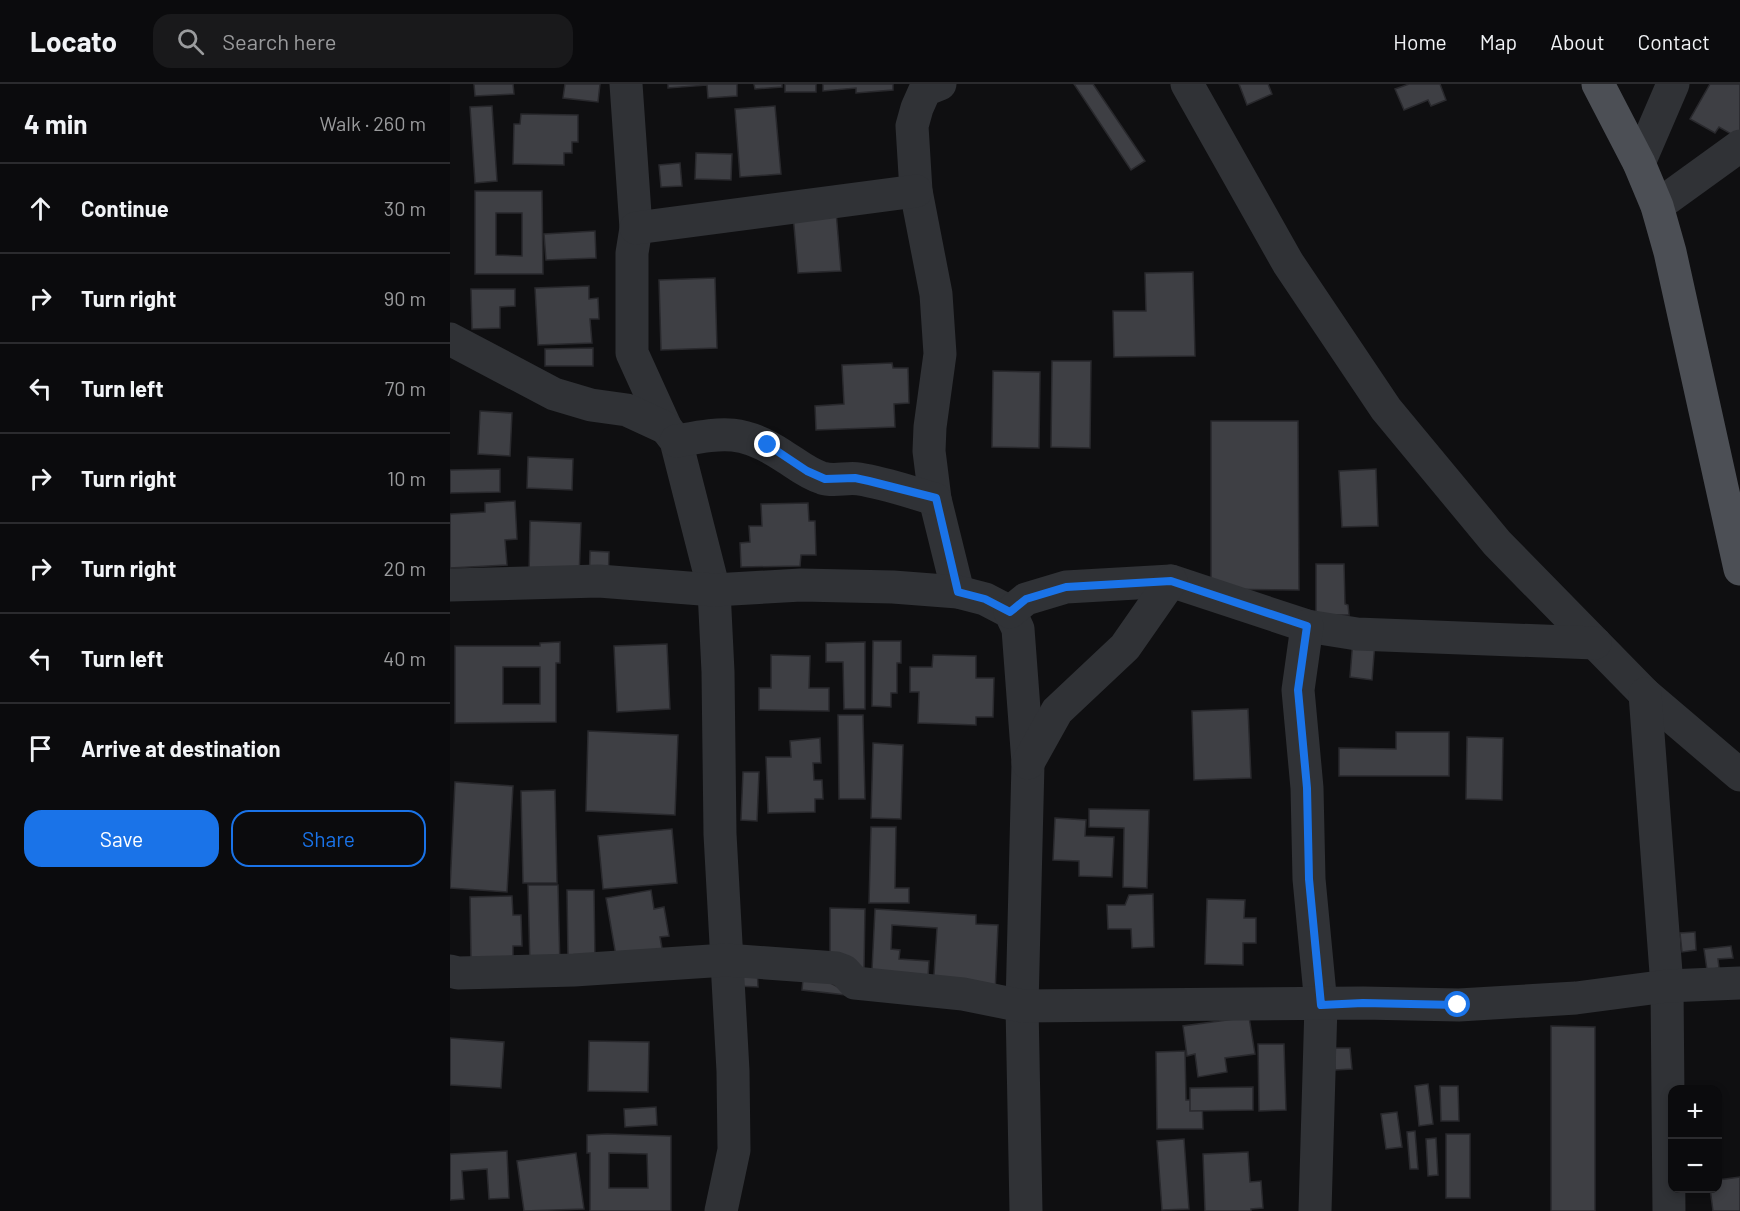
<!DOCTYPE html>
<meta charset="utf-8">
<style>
body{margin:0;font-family:Barlow,sans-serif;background:#19191b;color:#f1f3f6}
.controls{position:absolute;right:18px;bottom:18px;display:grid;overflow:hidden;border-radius:12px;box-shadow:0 3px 9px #0003}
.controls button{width:54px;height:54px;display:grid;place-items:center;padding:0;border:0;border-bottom:2px solid #2b2b2e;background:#0b0b0d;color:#f1f3f6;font:30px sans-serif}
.stop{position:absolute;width:18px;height:18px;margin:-14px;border:4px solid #1a73e8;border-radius:50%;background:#fff}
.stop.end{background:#1a73e8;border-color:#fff;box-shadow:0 2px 6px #0008}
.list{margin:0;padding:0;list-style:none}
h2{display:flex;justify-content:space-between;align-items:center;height:78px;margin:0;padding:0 24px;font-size:26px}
h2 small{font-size:20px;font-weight:400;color:#9a9b9d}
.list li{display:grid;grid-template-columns:39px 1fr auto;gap:18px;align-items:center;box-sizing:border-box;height:90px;padding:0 24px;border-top:2px solid #2b2b2e}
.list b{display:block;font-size:22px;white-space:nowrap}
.list em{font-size:20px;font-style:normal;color:#9a9b9d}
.actions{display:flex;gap:12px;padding:18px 24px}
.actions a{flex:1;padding:14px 0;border:2px solid #1a73e8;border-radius:18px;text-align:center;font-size:21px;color:#1a73e8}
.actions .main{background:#1a73e8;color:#fff}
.icon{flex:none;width:33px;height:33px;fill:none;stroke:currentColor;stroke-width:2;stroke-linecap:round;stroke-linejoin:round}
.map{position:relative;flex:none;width:1290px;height:1127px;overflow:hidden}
header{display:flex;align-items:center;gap:36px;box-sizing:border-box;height:84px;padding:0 30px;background:#0b0b0d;border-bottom:2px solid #2b2b2e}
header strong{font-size:28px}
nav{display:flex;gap:33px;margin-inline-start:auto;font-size:21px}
.search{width:420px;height:54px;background:#19191b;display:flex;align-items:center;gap:15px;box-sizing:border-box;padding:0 21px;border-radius:18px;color:#9a9b9d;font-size:22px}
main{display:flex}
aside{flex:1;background:#0b0b0d}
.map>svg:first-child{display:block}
.building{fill:#3e3f44;stroke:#29292d;stroke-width:1.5;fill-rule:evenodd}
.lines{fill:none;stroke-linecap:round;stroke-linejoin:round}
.minor{stroke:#303236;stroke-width:33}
.primary{stroke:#4c4f55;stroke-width:33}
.route{stroke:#1a73e8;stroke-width:8}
</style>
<header>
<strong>Locato</strong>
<div class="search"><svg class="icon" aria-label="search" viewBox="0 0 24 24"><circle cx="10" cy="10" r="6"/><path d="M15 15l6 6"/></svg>Search here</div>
<nav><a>Home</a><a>Map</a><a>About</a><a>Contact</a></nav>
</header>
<main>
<aside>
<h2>4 min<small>Walk · 260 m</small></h2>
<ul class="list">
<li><svg class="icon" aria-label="ahead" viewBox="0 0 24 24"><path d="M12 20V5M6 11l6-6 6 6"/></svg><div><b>Continue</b></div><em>30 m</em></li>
<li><svg class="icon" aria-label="right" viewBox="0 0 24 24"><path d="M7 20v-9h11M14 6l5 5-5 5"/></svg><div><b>Turn right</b></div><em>90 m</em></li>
<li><svg class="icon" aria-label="left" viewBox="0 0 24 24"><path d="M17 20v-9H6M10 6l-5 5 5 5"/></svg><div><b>Turn left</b></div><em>70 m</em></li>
<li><svg class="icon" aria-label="right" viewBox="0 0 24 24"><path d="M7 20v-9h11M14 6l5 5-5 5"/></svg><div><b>Turn right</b></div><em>10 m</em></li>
<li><svg class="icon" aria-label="right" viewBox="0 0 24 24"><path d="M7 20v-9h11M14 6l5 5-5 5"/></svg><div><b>Turn right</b></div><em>20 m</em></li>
<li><svg class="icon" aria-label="left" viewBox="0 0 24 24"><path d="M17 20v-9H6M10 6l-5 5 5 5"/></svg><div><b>Turn left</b></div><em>40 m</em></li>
<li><svg class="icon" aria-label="arrive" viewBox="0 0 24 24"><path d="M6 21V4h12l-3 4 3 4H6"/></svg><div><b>Arrive at destination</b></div></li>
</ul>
<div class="actions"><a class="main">Save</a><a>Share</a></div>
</aside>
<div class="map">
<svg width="1290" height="1127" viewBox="0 0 1290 1127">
<rect width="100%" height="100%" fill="#0f0f11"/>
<g class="building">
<path d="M 24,0 L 63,0 L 64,10 L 25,12 Z"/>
<path d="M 115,0 L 150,0 L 148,18 L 113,14 Z"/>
<path d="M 218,0 L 287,0 L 287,12 L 258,14 L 257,1 L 218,4 Z"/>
<path d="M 304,0 L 332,0 L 332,3 L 305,5 Z"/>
<rect x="335" y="0" width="31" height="8"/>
<path d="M 373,0 L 443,0 L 443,6 L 406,9 L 406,4 L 373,7 Z"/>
<path d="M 624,0 L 643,0 L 695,77 L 681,86 Z"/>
<path d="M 789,0 L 818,0 L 822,10 L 797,21 Z"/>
<path d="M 959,0 L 990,0 L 996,16 L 981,22 L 978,16 L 954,26 L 945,5 Z"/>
<path d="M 1260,0 L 1290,0 L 1290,55 L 1269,43 L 1265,49 L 1240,35 Z"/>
<path d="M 42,22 L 47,97 L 25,99 L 20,23 Z"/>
<path d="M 325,22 L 331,90 L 290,93 L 285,25 Z"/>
<path d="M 71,30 L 128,31 L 128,58 L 122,58 L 122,69 L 114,69 L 114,81 L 63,80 L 64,40 L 70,40 Z"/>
<path d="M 246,69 L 282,70 L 281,96 L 245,95 Z"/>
<path d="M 230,79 L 232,102 L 211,103 L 209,81 Z"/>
<path d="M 25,107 L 92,107 L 93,190 L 25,190 ZM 46,129 L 72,129 L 72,172 L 46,171 Z"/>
<path d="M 386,127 L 391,187 L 348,189 L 343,130 Z"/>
<path d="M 145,147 L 146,174 L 96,176 L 94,150 Z"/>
<path d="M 743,188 L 745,272 L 664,273 L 663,227 L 696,227 L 695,189 Z"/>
<path d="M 265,194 L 267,264 L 211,266 L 209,196 Z"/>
<path d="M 139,202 L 139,215 L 148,214 L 149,235 L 140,235 L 142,259 L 88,261 L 85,204 Z"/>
<path d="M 21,205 L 65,205 L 65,222 L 50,223 L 50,244 L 22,245 Z"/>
<path d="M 143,264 L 143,282 L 95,282 L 95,265 Z"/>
<path d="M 602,277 L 641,277 L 640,364 L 601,363 Z"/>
<path d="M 442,279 L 443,284 L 458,284 L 459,319 L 444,320 L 445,343 L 366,346 L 365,322 L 394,320 L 392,281 Z"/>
<path d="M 543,287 L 590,288 L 589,364 L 542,363 Z"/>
<path d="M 30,327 L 62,329 L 60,372 L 28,370 Z"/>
<path d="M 761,337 L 848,337 L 849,506 L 761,505 Z"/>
<path d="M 78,373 L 123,375 L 122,406 L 77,404 Z"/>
<path d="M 50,385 L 50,408 L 0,409 L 0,386 Z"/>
<path d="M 926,385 L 928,442 L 892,443 L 889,387 Z"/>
<path d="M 65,417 L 67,455 L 55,456 L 57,481 L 0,484 L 0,430 L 35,428 L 35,419 Z"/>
<path d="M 358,419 L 359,437 L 365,437 L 366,471 L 351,471 L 350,482 L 291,483 L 290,459 L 300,458 L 299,442 L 312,442 L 311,420 Z"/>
<path d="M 80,437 L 131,439 L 129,494 L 79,493 Z"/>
<path d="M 140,467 L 159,468 L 158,505 L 139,505 Z"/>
<path d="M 866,480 L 894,480 L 895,520 L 898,521 L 899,531 L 866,531 Z"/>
<path d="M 903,555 L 925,558 L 922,596 L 900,593 Z"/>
<path d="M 423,557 L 451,557 L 451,579 L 447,579 L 447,609 L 441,609 L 441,623 L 422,622 Z"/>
<path d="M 110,558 L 110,579 L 106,579 L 106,638 L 5,639 L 5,562 L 90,562 L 90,559 ZM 53,583 L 90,583 L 90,620 L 53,620 Z"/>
<path d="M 415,558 L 415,625 L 394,625 L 393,578 L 376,578 L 376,559 Z"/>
<path d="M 217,560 L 220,625 L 167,628 L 164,562 Z"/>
<path d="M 321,571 L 360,572 L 359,604 L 379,604 L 379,627 L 309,626 L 309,604 L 321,604 Z"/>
<path d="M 483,571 L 526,572 L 526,594 L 544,594 L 543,633 L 526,633 L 526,641 L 468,639 L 469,608 L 460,608 L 460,583 L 482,583 Z"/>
<path d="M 798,625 L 801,694 L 744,696 L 742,627 Z"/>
<path d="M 388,631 L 413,631 L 415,715 L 389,715 Z"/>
<path d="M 138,647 L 228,651 L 225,731 L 136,727 Z"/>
<path d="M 946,648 L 999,648 L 999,692 L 889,692 L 889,664 L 946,665 Z"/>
<path d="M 1017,653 L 1053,654 L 1052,716 L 1016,715 Z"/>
<path d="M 370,654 L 371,679 L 363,679 L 364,696 L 372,696 L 373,715 L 365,715 L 365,728 L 318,729 L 316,673 L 341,673 L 340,657 Z"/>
<path d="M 423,659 L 453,661 L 451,735 L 421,734 Z"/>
<path d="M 293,688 L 309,688 L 307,737 L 291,736 Z"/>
<path d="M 5,698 L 63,702 L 57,808 L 0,804 Z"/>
<path d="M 105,706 L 107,799 L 73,799 L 71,707 Z"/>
<path d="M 639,725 L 699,726 L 697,804 L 673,803 L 674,744 L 639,743 Z"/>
<path d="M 605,734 L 636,736 L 635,752 L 664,753 L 662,793 L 629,792 L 629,777 L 603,776 Z"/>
<path d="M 421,743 L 446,743 L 445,804 L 459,804 L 459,819 L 419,819 Z"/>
<path d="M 222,745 L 227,799 L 153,805 L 148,752 Z"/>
<path d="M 78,801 L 108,801 L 110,884 L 80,884 Z"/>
<path d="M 117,806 L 144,806 L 145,876 L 118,876 Z"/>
<path d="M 201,806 L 204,825 L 214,823 L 219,852 L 210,853 L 213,870 L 167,878 L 156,814 Z"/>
<path d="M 703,810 L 704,863 L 682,864 L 681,845 L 658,845 L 657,821 L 675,821 L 679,811 Z"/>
<path d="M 62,812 L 63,831 L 71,831 L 72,862 L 63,862 L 63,875 L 21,876 L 20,813 Z"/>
<path d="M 757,815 L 795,816 L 794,834 L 806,834 L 806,859 L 793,859 L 793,881 L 755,880 Z"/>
<path d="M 380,824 L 415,825 L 414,886 L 380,885 Z"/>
<path d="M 425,825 L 526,831 L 526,840 L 548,841 L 545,910 L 483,906 L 487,844 L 442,841 L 441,865 L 450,866 L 449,875 L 479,877 L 477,910 L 421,906 Z"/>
<path d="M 1245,848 L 1246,866 L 1232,868 L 1230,849 Z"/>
<path d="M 1281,862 L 1283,874 L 1268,875 L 1269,884 L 1257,886 L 1254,865 Z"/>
<path d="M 287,881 L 307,881 L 308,903 L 287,902 Z"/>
<path d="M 354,885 L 405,912 L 352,906 Z"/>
<path d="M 799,933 L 805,970 L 775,974 L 777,988 L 748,993 L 745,970 L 737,972 L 733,942 Z"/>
<path d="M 1101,942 L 1145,943 L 1145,1127 L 1101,1127 Z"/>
<path d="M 0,954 L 54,958 L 51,1004 L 0,1001 Z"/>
<path d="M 139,957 L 199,958 L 198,1008 L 138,1007 Z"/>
<path d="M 808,960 L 834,960 L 836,1026 L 809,1027 Z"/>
<path d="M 884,964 L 900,964 L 902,985 L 885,986 Z"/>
<path d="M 735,967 L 736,1016 L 752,1016 L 753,1045 L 707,1045 L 706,968 Z"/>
<path d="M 978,1000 L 983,1040 L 969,1042 L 965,1002 Z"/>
<path d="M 990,1002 L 1008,1002 L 1009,1037 L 991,1037 Z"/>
<path d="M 803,1003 L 803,1026 L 740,1027 L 740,1004 Z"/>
<path d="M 206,1023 L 207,1041 L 175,1043 L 174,1025 Z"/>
<path d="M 947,1028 L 952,1063 L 936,1065 L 931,1030 Z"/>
<path d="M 965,1047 L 968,1085 L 960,1085 L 957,1048 Z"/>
<path d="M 157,1050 L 221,1052 L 221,1127 L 140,1127 L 140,1069 L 137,1069 L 137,1051 ZM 159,1069 L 197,1070 L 198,1104 L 159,1104 Z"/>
<rect x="996" y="1050" width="24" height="64"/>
<path d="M 986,1054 L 988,1091 L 978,1092 L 976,1055 Z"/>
<path d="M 734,1055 L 739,1125 L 712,1126 L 707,1057 Z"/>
<path d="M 57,1067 L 59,1114 L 39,1115 L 37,1085 L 12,1087 L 14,1115 L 0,1116 L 0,1070 Z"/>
<path d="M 798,1068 L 800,1098 L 811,1097 L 813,1124 L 801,1125 L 801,1127 L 755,1127 L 753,1070 Z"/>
<path d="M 126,1069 L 134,1125 L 74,1127 L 67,1077 Z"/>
<path d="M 1290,1093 L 1290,1127 L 1263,1127 L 1260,1104 L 1268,1104 L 1268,1096 Z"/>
</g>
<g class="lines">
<g class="minor">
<path d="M 176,0 L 186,144 L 182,169 L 182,269 L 216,344 L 226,357 L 264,506 L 268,588 L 270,750 L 283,987 L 284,1066 L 271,1127"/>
<path d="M 490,0 L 475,6 L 467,24 L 462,42 L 466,107 L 486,210 L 490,270 L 480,343 L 479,367 L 485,415 L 508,508"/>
<path d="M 737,0 L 838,179 L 936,325 L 1047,459 L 1195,610 L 1290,691"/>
<path d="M 1189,79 L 1223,0"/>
<path d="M 1207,122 L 1290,62"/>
<path d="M 186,144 L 466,107"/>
<path d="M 0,255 L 104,310 L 141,321 L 177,326 L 216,344"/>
<path d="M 226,357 C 272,349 291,344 332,371 C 345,379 358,390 372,394 C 384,398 397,393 409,395 C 435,399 460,408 485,415"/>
<path d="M 0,501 L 149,497 L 264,506 L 351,501 L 443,503 L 508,508 L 535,515 L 560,528 L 568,545 L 578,679 L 572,922 L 576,1127"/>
<path d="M 560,528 L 576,515 L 616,503 L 721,497 L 857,542 L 907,550 L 1145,559"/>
<path d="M 857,542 L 848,606 L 857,704 L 859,795 L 871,921 L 865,1127"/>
<path d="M 1195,610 L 1217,902 L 1219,1127"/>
<path d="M 578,679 L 607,627 L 675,563 L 721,497"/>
<path d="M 0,887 L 8,889 L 124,886 L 276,876 L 386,884 L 394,887 L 405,899 L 513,910 L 572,922 L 913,919 L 1009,921 L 1126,914 L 1217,902 L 1290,899"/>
</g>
<path class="primary" d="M 1148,0 L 1189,79 L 1207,122 L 1220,168 L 1290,485"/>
</g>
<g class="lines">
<path class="route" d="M 318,361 L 357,387 L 375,395 L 405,394 L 419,397 L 486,414 L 508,508 L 535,515 L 560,528 L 576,515 L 616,503 L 721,497 L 857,542 L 848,606 L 857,704 L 859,795 L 871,921 L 913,919 L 1008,921"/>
</g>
</svg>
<div class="controls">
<button>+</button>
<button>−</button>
</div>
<div class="stop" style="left:1008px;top:921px"></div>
<div class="stop end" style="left:318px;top:361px"></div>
</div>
</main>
